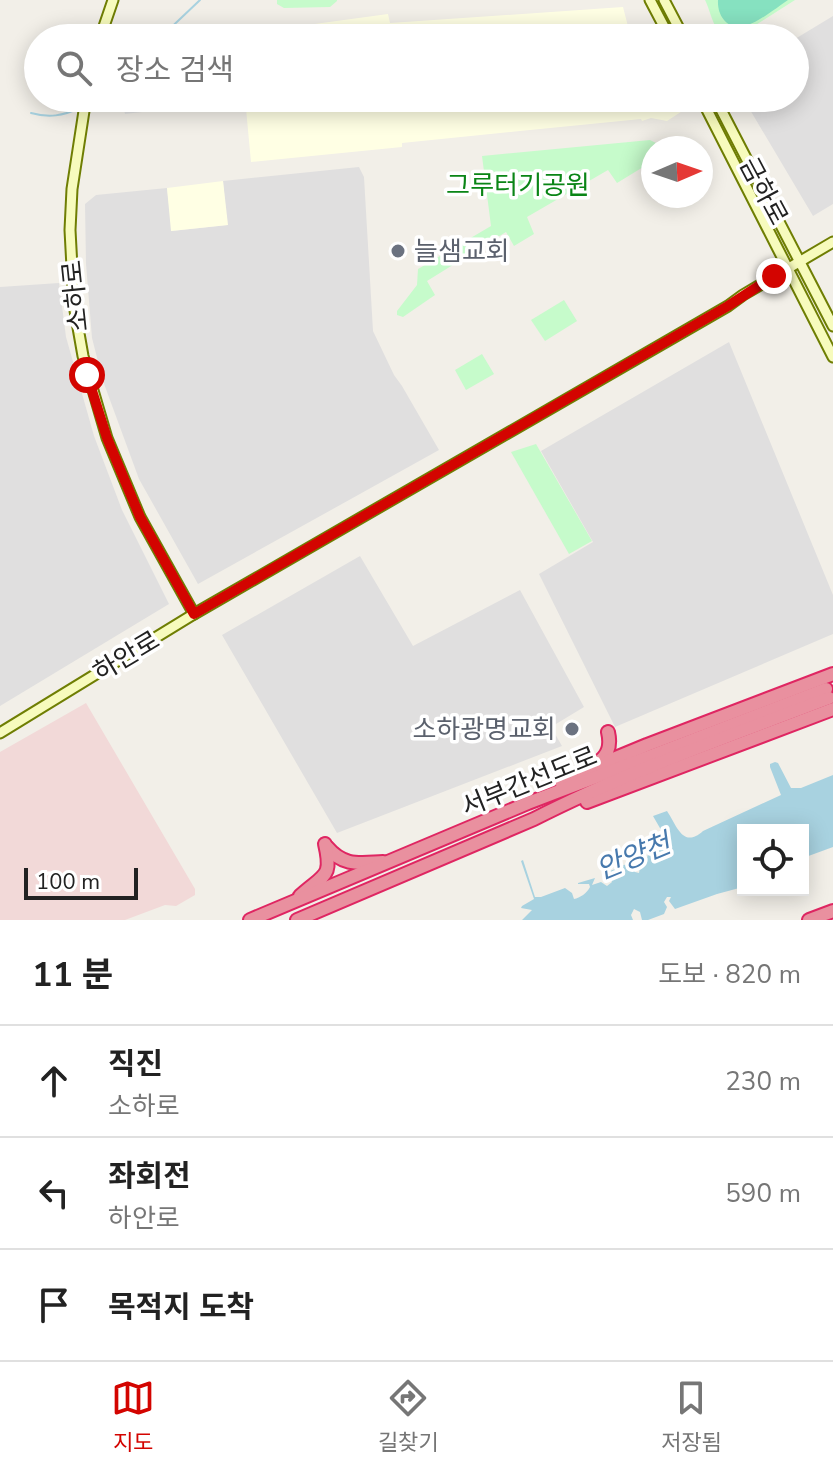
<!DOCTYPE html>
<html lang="ko">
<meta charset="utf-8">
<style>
body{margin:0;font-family:"Nunito Sans","Noto Sans KR",sans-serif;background:#f6f6f6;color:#222}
.controls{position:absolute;right:24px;bottom:24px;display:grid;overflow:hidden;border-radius:0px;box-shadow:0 4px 20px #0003}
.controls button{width:72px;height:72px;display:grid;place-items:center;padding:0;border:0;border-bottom:2px solid #e0e0e0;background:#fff;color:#222;font:40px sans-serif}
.compass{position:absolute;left:641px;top:136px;width:72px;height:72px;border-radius:50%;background:#fff;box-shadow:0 4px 20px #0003;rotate:88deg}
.scale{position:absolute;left:24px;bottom:20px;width:114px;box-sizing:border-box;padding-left:8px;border:4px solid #222;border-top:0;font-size:22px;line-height:28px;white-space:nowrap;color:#222;-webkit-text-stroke:6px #fff;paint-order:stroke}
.stop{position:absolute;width:24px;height:24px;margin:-18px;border:6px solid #d30400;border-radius:50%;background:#fff}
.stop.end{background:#d30400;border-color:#fff;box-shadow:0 2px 8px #0008}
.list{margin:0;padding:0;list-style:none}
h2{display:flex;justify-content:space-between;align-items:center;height:104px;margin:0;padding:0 32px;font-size:34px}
h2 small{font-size:26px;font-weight:400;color:#767676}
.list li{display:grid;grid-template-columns:52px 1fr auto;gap:24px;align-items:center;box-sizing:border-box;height:112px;padding:0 32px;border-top:2px solid #e0e0e0}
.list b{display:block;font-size:30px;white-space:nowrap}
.list p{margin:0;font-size:26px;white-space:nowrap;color:#767676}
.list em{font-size:26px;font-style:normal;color:#767676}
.icon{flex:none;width:44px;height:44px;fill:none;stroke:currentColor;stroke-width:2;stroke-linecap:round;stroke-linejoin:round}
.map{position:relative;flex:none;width:833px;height:920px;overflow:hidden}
.search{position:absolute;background:#fff;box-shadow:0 4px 20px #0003;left:24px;right:24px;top:24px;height:88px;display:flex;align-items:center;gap:20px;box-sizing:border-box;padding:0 28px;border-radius:44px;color:#767676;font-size:30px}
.sheet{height:440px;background:#fff}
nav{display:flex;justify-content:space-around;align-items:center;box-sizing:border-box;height:112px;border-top:2px solid #e0e0e0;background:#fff;font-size:22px;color:#767676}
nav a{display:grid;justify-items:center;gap:4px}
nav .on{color:#d30400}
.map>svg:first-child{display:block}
.residential{fill:#e0dfdf}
.commercial{fill:#f2d9d8}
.education{fill:#ffffe4}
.park{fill:#c6fbcb}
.pitch{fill:#86e1c0}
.parking{fill:#e2e2e2}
.water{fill:#a8d2e0}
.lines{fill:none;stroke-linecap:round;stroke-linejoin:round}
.stream{stroke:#a8d2e0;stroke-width:2}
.secondary-casing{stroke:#6f7e03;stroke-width:13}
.highway-casing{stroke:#df2662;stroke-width:16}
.secondary{stroke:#f7fbbd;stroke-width:9}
.highway{stroke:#e9909f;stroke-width:12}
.route{stroke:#d30400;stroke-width:10}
.worship-dot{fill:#6b7280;stroke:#fff;stroke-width:3}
.labels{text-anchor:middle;stroke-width:7;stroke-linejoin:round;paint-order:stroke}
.park-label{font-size:26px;fill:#0a8516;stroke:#fff}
.street-label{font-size:26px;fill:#222;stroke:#fff}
.worship-label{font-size:26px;fill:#5b616d;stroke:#fff;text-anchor:start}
.water-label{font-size:28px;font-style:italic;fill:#4779ad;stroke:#fff}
</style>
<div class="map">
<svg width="833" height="920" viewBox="0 0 833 920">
<rect width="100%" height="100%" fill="#f2efe8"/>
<g class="residential">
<path d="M 833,16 L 833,204 L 813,216 L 743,98 L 795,98 L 795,39 Z"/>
<path d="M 359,167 L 364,177 L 373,331 L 394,375 L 402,386 L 439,450 L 198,584 L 139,479 L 103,381 L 92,338 L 86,264 L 85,204 L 96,195 L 167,188 L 172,231 L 227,225 L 223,181 Z"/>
<path d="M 59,283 L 66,337 L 94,436 L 122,510 L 169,604 L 0,706 L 0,287 Z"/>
<path d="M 729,342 L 833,595 L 833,634 L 615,727 L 539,574 L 593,542 L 541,451 Z"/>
<path d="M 360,556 L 413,646 L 520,590 L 584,707 L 551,727 L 562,746 L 337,833 L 222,635 Z"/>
</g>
<path class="commercial" d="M 86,703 L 195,889 L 195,895 L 176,906 L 165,905 L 125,920 L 0,920 L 0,752 Z"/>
<g class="education">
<path d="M 623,7 L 631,38 L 252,38 L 263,31 L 388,14 L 390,23 Z"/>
<path d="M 245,98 L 682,98 L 687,108 L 667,121 L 651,118 L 642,121 L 641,119 L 520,131 L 402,143 L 402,147 L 251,162 Z"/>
<path d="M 223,181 L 228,225 L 171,231 L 167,188 Z"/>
</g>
<g class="park">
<path d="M 277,0 L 337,0 L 337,1 L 330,7 L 284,8 L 277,4 Z"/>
<path d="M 705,0 L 795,0 L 735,38 C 713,38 713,16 705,0 Z"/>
<path d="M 650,140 L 656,143 L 659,148 L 653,148 L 653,161 L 617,183 L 608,170 L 527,217 L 534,234 L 514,246 L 506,232 L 427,281 L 435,295 L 403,317 L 397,315 L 397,311 L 417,285 L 418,269 L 491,226 L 482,156 Z"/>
<path d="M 564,300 L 577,321 L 545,341 L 531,320 Z"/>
<path d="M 482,354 L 494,374 L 466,390 L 455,370 Z"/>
<path d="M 536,444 L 592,541 L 569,554 L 511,452 Z"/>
</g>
<path class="pitch" d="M 718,0 L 788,0 C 778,7 758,22 748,25 C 729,32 717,17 718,0 Z"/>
<path class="parking" d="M 151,98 L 237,98 L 237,101 L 125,114 L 124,110 L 135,106 L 135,101 Z"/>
<path class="water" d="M 775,762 L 778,763 L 791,788 L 801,788 L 833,775 L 833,847 L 803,858 L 803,830 L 743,830 L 743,887 L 717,894 L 675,909 L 669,901 L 671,897 L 667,897 L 664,902 L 667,907 L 664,914 L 648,920 L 642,920 L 640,912 L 634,909 L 631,915 L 633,920 L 522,920 L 532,910 L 521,908 L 522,906 L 534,899 L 521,861 L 523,860 L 535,897 L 541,897 L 565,888 L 572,893 L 574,899 C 580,898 587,893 590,887 L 589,884 L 578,884 L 578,883 L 595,878 L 592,885 L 601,882 L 607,886 L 612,882 L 610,877 L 612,874 L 608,872 L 631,862 L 635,872 L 639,873 L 641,862 L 636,860 L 637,859 L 643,857 L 643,855 L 647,858 L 648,854 L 656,853 L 668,842 L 653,816 L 667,811 C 677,826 683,849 703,831 L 781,795 L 770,767 L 770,764 Z"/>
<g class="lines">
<g class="stream">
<path d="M 160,38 L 200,0"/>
<path d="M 89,103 L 98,98"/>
<path d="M 31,113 C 49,118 63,116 79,108"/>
</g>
<g class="secondary-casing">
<g id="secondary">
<path d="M 650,0 L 670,38"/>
<path d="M 664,0 L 684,38"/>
<path d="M 100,38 L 113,0"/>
<path d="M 86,98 L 72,189 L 70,230 L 74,305 L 83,356 L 107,438 L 140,517 L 194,614"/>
<path d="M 701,98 L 833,357"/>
<path d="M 715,98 L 833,326"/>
<path d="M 0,733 L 194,614 L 728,306 L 743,295 L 833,242"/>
</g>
</g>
<g class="highway-casing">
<g id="highway">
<path d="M 597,763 C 609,755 611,745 608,732"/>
<path d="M 562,784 L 589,769 L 647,745 L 833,674"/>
<path d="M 587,802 L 833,709"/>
<path d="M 327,847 C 344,867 359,863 383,862"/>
<path d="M 300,896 C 324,874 333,878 325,844"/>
<path d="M 250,920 L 528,803 L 826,689"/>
<path d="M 297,920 L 534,819 C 628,771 730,736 829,698"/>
<path d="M 809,920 L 833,911"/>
</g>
</g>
<use href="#secondary" class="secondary"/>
<use href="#highway" class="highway"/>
</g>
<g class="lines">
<path class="route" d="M 87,375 L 107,438 L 140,517 L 194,614 L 728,306 L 774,276"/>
</g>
<g class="worship-dot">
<circle cx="398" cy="251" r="8"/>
<circle cx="572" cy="729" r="8"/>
</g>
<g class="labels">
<g class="park-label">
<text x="518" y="194">그루터기공원</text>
</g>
<g class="street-label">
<text transform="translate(764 191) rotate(62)" y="9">금하로</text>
<text transform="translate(75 296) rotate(-96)" y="9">소하로</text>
<text transform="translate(126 656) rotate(-31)" y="9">하안로</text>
<text transform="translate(529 781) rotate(-22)" y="9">서부간선도로</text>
</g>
<g class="worship-label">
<text x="414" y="260">늘샘교회</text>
<text x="556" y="738" text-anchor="end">소하광명교회</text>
</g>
<g class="water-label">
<text transform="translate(633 856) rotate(-22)" y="10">안양천</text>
</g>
</g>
</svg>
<div class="controls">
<button><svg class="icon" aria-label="locate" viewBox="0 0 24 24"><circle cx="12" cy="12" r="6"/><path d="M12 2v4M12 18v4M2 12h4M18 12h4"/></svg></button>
</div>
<svg class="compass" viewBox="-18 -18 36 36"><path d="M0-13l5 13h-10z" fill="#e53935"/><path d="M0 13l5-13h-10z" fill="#767676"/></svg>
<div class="scale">100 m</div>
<div class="stop" style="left:87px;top:375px"></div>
<div class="stop end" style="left:774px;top:276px"></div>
<div class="search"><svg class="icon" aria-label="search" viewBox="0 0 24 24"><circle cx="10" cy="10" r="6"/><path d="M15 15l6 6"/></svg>장소 검색</div>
</div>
<section class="sheet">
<h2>11 분<small>도보 · 820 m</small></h2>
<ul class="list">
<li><svg class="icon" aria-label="ahead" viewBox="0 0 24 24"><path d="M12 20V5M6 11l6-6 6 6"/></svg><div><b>직진</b><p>소하로</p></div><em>230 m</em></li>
<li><svg class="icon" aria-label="left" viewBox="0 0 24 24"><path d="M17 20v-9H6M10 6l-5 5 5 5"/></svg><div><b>좌회전</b><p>하안로</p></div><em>590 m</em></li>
<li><svg class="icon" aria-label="arrive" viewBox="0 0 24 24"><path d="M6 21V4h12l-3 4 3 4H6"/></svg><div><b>목적지 도착</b></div></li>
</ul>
</section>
<nav>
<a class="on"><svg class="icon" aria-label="map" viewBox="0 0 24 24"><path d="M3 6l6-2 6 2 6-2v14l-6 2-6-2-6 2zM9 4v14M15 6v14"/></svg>지도</a>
<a><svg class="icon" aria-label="directions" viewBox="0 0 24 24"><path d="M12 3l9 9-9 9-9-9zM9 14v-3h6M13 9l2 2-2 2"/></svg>길찾기</a>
<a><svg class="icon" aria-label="saved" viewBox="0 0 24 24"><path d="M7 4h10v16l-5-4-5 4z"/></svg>저장됨</a>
</nav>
